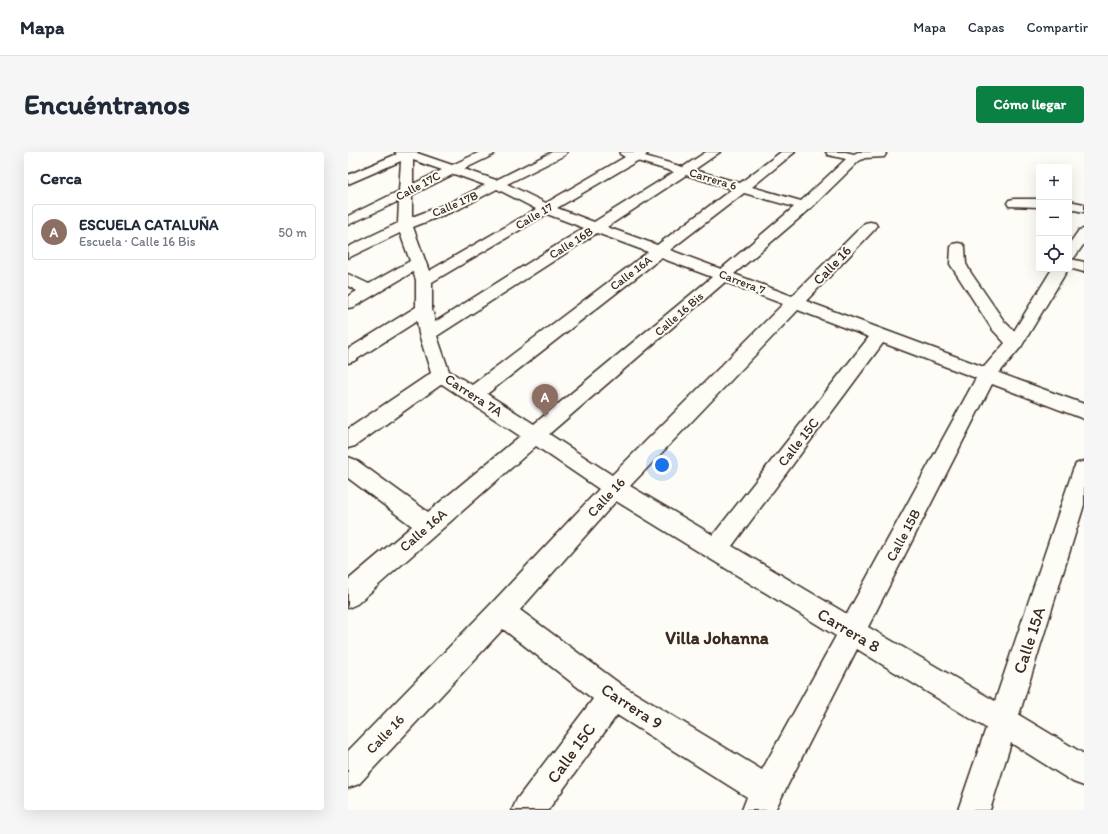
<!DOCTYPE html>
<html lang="es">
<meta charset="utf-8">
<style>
body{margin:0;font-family:Itim,sans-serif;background:#f6f6f7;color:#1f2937}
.controls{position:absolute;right:12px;top:12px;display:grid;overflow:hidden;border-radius:4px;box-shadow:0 4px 16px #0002}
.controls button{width:36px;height:36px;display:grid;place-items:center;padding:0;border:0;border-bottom:1px solid #e0e1e3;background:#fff;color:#1f2937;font:20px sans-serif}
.you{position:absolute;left:314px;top:313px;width:14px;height:14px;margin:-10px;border:3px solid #fff;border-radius:50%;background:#1a73e8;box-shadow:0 0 0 6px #1a73e833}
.badge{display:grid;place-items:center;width:26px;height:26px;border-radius:50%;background:#0b8043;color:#fff;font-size:13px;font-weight:700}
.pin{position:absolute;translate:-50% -33px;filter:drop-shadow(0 1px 2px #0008)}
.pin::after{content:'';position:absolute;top:21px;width:14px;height:12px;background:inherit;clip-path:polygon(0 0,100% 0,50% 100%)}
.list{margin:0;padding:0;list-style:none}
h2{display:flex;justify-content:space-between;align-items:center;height:52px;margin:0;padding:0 16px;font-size:17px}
h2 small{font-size:13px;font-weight:400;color:#747a83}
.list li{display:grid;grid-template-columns:26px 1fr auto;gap:12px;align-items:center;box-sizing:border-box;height:56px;margin:0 8px 8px;padding:0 8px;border:1px solid #e0e1e3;border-radius:4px}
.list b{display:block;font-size:15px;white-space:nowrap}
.list p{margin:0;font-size:13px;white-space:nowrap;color:#747a83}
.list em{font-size:13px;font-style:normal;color:#747a83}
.icon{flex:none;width:22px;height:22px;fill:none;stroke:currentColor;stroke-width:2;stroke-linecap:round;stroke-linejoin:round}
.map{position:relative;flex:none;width:736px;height:658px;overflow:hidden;border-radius:4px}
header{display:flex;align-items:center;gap:24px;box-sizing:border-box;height:56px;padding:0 20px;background:#fff;border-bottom:1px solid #e0e1e3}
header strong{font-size:19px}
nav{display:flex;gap:22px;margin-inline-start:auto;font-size:14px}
.intro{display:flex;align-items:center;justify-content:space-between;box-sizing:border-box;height:96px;padding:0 24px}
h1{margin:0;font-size:28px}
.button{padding:10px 18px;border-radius:4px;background:#0b8043;color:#fff;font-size:14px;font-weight:700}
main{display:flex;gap:24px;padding:0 24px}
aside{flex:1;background:#fff;border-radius:4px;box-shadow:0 4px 16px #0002}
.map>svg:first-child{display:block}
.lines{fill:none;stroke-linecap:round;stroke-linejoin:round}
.minor-casing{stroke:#3b2a1e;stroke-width:3}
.minor{fill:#fdfcf7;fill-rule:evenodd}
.labels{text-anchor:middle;stroke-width:4;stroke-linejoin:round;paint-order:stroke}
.far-street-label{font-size:12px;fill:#3b2a1e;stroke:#fdfcf7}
.street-label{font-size:14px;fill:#3b2a1e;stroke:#fdfcf7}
.near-street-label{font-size:17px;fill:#3b2a1e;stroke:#fdfcf7}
.near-neighbourhood-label{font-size:18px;font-weight:bold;fill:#3b2a1e;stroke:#fdfcf7}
</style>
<header>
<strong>Mapa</strong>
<nav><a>Mapa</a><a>Capas</a><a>Compartir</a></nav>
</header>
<div class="intro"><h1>Encuéntranos</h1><a class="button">Cómo llegar</a></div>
<main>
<aside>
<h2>Cerca<small></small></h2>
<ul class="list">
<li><span class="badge" style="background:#8d6e63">A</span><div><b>ESCUELA CATALUÑA</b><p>Escuela · Calle 16 Bis</p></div><em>50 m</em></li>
</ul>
</aside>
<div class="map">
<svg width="736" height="658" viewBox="0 0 736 658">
<rect width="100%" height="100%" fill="#fdfcf7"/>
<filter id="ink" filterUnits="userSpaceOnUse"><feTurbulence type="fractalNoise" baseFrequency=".025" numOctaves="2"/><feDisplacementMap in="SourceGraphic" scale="8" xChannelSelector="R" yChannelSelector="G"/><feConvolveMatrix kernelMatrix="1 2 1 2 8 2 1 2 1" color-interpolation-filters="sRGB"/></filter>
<g filter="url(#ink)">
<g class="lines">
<g class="minor-casing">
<g id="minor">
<path d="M 47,0 L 70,0 L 69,1 L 104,13 L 132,0 L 147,0 L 145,3 L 116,17 L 148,28 L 204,0 L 219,0 L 217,3 L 159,32 L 198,51 L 277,5 L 272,2 L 273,0 L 301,0 L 297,4 L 335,15 L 358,0 L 372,0 L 346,18 L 392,31 L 433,0 L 447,0 L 404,35 L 453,49 L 498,7 L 480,3 L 478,0 L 498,0 L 506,2 L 510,0 L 537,0 L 538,2 L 536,5 L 517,6 L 511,9 L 462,57 L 386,122 L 444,144 L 517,71 L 522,70 L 527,71 L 529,74 L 527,77 L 458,149 L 636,215 L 657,191 L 644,177 L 602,112 L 603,95 L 605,92 L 610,91 L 615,92 L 617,95 L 618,112 L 623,121 L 656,169 L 666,179 L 704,117 L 720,117 L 673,195 L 651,221 L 736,252 L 736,267 L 644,232 L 520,475 L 647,549 L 725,318 L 728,312 L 736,309 L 736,353 L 671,563 L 736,602 L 736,634 L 725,630 L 663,591 L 642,658 L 610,658 L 638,576 L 509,497 L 427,658 L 394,658 L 399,645 L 269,563 L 200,658 L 164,658 L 169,647 L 245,547 L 155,477 L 11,632 L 0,636 L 0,599 L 144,451 L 251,337 L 188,294 L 9,452 L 0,456 L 0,428 L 64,374 L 0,326 L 0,305 L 8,308 L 80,360 L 172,284 L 94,232 L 7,294 L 0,296 L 0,277 L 83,221 L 71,182 L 69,169 L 6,209 L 0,211 L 0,197 L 68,155 L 68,128 L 65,120 L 6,155 L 0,156 L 0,144 L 9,139 L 0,134 L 0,122 L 21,132 L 62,109 L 52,81 L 0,106 L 0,95 L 50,71 L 51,49 L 0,73 L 0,64 L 51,39 L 53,9 L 0,32 L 0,23 L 49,2 ZM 65,8 L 94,18 L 65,32 ZM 289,9 L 326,20 L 246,70 L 209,56 ZM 106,22 L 137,33 L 101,51 L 64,65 L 64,43 ZM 338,23 L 384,37 L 309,93 L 259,75 ZM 149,37 L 188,57 L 81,119 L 65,75 L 111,57 ZM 396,41 L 446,55 L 373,117 L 322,98 ZM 199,62 L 236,76 L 87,170 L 84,157 L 84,130 ZM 249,81 L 300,100 L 124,233 L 101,219 L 89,184 ZM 313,106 L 364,125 L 186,272 L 139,242 ZM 377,130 L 435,152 L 264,323 L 201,282 ZM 450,158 L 521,185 L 365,383 L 282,334 ZM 535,191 L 628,226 L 499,462 L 384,394 ZM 268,349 L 488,484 L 414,618 L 275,534 L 172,458 Z"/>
<path d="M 666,47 L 691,47 L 691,55 L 661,54 L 659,51 L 661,48 Z"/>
<path d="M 721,49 L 736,52 L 736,60 L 721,57 Z"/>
<path d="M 736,77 L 736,92 L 726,106 L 723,107 L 736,110 L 736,120 L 721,116 L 721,92 L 731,78 Z"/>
</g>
</g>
<use href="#minor" class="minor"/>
</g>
</g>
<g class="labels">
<g class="far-street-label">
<text transform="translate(365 27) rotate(17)" y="4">Carrera 6</text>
<text transform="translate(70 34) rotate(-28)" y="4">Calle 17C</text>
<text transform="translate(107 52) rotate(-23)" y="4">Calle 17B</text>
<text transform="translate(186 64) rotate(-30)" y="4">Calle 17</text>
<text transform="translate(223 91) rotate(-32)" y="4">Calle 16B</text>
<text transform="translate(283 121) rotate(-37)" y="4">Calle 16A</text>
<text transform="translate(394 130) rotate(21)" y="4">Carrera 7</text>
<text transform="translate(331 162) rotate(-41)" y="4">Calle 16 Bis</text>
</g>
<g class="street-label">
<text transform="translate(484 113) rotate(-46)" y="5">Calle 16</text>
<text transform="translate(126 243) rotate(33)" y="5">Carrera 7A</text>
<text transform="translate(450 290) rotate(-52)" y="5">Calle 15C</text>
<text transform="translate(258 345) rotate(-47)" y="5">Calle 16</text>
<text transform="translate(75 378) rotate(-41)" y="5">Calle 16A</text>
<text transform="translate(555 383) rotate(-62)" y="5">Calle 15B</text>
<text transform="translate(37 582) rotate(-46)" y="5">Calle 16</text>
</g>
<g class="near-street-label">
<text transform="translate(501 478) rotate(31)" y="6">Carrera 8</text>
<text transform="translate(681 488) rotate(-72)" y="6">Calle 15A</text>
<text transform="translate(284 554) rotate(33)" y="6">Carrera 9</text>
<text transform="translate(223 601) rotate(-54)" y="6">Calle 15C</text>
</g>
<g class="near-neighbourhood-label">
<text x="369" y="492">Villa Johanna</text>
</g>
</g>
</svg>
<div class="controls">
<button>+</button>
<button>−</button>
<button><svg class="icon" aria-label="locate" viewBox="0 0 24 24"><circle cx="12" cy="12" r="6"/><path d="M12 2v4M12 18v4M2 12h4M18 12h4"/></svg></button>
</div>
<div class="you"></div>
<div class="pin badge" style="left:197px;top:265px;background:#8d6e63">A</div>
</div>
</main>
